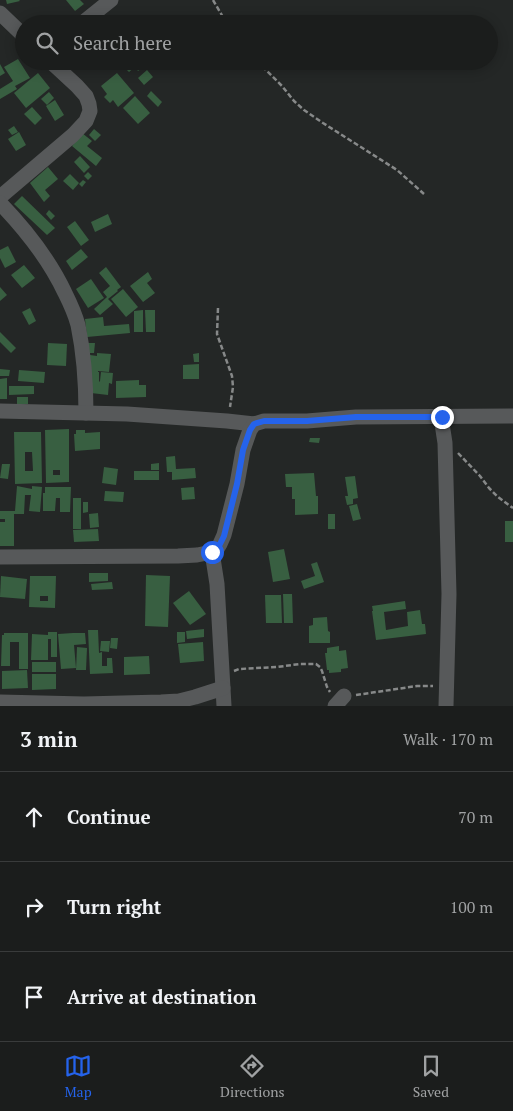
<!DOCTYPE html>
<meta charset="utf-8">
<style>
body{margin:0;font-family:"PT Serif",serif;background:#242625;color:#f1f3f6}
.stop{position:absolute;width:15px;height:15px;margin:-11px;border:4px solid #2563eb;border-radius:50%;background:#fff}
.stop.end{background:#2563eb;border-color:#fff;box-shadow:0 1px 5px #0008}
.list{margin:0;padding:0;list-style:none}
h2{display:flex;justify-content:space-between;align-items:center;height:65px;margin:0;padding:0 20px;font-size:21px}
h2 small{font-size:16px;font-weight:400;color:#a0a2a3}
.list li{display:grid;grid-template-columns:32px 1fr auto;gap:15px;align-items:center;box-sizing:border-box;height:90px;padding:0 20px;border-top:1px solid #393b3b}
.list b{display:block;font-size:19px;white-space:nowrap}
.list em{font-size:16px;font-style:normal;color:#a0a2a3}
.icon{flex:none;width:28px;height:28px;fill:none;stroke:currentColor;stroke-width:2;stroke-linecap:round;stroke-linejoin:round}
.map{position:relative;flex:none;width:513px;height:706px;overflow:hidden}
.search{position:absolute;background:#1b1d1c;box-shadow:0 2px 12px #0003;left:15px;right:15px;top:15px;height:55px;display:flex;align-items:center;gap:12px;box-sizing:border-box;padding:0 18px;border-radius:28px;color:#a0a2a3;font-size:19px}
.sheet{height:335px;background:#1b1d1c}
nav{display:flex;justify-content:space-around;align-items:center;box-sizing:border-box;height:70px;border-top:1px solid #393b3b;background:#1b1d1c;font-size:14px;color:#a0a2a3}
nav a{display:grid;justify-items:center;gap:2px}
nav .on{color:#2563eb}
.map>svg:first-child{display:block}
.building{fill:#385f41;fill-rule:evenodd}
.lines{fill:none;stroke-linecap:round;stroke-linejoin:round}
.path{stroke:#878989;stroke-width:2.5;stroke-dasharray:5 2.5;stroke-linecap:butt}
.minor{stroke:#57595a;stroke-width:15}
.route{stroke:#2563eb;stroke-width:6}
</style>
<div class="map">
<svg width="513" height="706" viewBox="0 0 513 706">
<rect width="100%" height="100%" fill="#242726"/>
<g class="building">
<path d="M 6,0 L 19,0 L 20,1 L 7,4 Z"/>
<path d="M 66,0 L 80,0 L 84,4 L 75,11 Z"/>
<path d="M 18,59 L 30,78 L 15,86 L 17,89 L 0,99 L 0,89 L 13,81 L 4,67 Z"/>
<path d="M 129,61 L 139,61 L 144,67 L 138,71 L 135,67 L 129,72 L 123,66 Z"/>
<path d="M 0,64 L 5,73 L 0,76 Z"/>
<path d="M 147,70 L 153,77 L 144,85 L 138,78 Z"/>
<path d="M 38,73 L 50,88 L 26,108 L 14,93 Z"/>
<path d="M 117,73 L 134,93 L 118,107 L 113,100 L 110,103 L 104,97 L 107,94 L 101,86 Z"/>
<path d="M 151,91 L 162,102 L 158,107 L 147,96 Z"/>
<path d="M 49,92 L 54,98 L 47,105 L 41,99 Z"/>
<path d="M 135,96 L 150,113 L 138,124 L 123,108 Z"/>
<path d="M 55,100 L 64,115 L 55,121 L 46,106 Z"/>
<path d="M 32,107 L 42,118 L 35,125 L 24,114 Z"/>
<path d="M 14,126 L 18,132 L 12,135 L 8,130 Z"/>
<path d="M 94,129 L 101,135 L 95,141 L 89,135 Z"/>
<path d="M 19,132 L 26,145 L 16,151 L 8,139 Z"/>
<path d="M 82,133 L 92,141 L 87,146 L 102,158 L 96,166 L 72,146 Z"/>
<path d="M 80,156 L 90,167 L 84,173 L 74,162 Z"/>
<path d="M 48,167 L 58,179 L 45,190 L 50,196 L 44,202 L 30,183 Z"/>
<path d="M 88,172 L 92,176 L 88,180 L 84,176 Z"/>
<path d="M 70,174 L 79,183 L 73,190 L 63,181 Z"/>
<path d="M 83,180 L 86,182 L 82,187 L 79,184 Z"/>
<path d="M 22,196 L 55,228 L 47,235 L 14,204 Z"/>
<path d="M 49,210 L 55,216 L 51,220 L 46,214 Z"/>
<path d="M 108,214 L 112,224 L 95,232 L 91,222 Z"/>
<path d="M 75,221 L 89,240 L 81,246 L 67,227 Z"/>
<path d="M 8,246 L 16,262 L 5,268 L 0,258 L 0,250 Z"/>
<path d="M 81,249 L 88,257 L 72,270 L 66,261 Z"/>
<path d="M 24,265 L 35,278 L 22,288 L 11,275 Z"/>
<path d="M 106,267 L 121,287 L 117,290 L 118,291 L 108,299 L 113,304 L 100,315 L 94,309 L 107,297 L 103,292 L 110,286 L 99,273 Z"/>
<path d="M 148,272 L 152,279 L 147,283 L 155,293 L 143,302 L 130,286 Z"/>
<path d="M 91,279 L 104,298 L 88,308 L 76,289 Z"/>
<path d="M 0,287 L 7,295 L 0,301 Z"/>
<path d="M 123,289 L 138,307 L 126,317 L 111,299 Z"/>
<path d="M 30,308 L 36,321 L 29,325 L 22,312 Z"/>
<path d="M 143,310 L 143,332 L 134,332 L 134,311 Z"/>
<path d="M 145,310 L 155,310 L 155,332 L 146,332 Z"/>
<path d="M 103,317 L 104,326 L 129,324 L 130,333 L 87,337 L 85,319 Z"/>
<path d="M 0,332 L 16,348 L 11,353 L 0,342 Z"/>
<path d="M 48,343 L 67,344 L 66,366 L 47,365 Z"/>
<path d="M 88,343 L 95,343 L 94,353 L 88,353 Z"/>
<path d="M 97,353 L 111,354 L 109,372 L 98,371 L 98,372 L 99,372 L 99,382 L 100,381 L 101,372 L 113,373 L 112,384 L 109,383 L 108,395 L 91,393 L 90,355 L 97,356 Z"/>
<path d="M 199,353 L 199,362 L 194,362 L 193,354 Z"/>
<path d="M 199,364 L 199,379 L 183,379 L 183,365 Z"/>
<path d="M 0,369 L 10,370 L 9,376 L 0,376 Z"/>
<path d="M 19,370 L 45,372 L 44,383 L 18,381 Z"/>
<path d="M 7,378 L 7,399 L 0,399 L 0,379 Z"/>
<path d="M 139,380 L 139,385 L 146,385 L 146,397 L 116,398 L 116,381 Z"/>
<path d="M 9,386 L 34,386 L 34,394 L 9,395 Z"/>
<rect x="17" y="397" width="11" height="7"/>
<path d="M 69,429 L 69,482 L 46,483 L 45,430 ZM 53,470 L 60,470 L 60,475 L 53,475 Z"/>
<path d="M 76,430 L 85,430 L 85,433 L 100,432 L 100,449 L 75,451 L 74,434 L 76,434 Z"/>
<path d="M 14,432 L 41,432 L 42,483 L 15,484 ZM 25,452 L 32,452 L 33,471 L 25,471 Z"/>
<path d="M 310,438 L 320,438 L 319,443 L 309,442 Z"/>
<path d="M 175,456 L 176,469 L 195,468 L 196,478 L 172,480 L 172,472 L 167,472 L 166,457 Z"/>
<path d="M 159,463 L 159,470 L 151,470 L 151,464 Z"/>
<path d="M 2,464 L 10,464 L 8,479 L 0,478 Z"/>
<path d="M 104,467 L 118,469 L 116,485 L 102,483 Z"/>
<rect x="134" y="471" width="25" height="9"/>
<path d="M 314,473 L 316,496 L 318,496 L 318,514 L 295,515 L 295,499 L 292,499 L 292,487 L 286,487 L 285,474 Z"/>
<path d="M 355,476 L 358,498 L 353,499 L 353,504 L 347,505 L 345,496 L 348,496 L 345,477 Z"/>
<path d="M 17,486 L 32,489 L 32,486 L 42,487 L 40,512 L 29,511 L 31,495 L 25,495 L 24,514 L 14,514 L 14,546 L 0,546 L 0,522 L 5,522 L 5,519 L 0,519 L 0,511 L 15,511 Z"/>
<path d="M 45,487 L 71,487 L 70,512 L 60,512 L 60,498 L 56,498 L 55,511 L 43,511 L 43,493 L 45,493 Z"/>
<path d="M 194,487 L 195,499 L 182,500 L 181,488 Z"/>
<path d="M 105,491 L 124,492 L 123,502 L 104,501 Z"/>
<rect x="73" y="498" width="8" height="31"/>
<path d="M 83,502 L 88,502 L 88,512 L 83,513 Z"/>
<path d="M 357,504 L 361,519 L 353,521 L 349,506 Z"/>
<path d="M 98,513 L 99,527 L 90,528 L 89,514 Z"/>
<rect x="328" y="514" width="7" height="15"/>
<rect x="505" y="521" width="8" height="21"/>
<path d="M 98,529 L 99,541 L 74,542 L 73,530 Z"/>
<path d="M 284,549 L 290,579 L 273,582 L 268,552 Z"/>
<path d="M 317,562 L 324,582 L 304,589 L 301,581 L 315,576 L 311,564 Z"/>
<path d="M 89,573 L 108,573 L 108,581 L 89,582 Z"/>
<path d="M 146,575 L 170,576 L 168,627 L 145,626 Z"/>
<path d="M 1,576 L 27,579 L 25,599 L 0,597 Z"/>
<path d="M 30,576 L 56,576 L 55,608 L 29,607 ZM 40,596 L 48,596 L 48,601 L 40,601 Z"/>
<path d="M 112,582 L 113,589 L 92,590 L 91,584 Z"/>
<path d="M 189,591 L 206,614 L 190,625 L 173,603 Z"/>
<path d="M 283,594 L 292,594 L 293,623 L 284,623 Z"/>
<path d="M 265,595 L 281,595 L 282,623 L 266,623 Z"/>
<path d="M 405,601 L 406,609 L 384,612 L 386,630 L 408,626 L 407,612 L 420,610 L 422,624 L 425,624 L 426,634 L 376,640 L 372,611 L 373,611 L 372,606 Z"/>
<path d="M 327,617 L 328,631 L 330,632 L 330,643 L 309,643 L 309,626 L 313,625 L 313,618 Z"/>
<path d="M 204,629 L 204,637 L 187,639 L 186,631 Z"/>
<path d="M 88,630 L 98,630 L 99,653 L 102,652 L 102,666 L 107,666 L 107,658 L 112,658 L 113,673 L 90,674 Z"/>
<path d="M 48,632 L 57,632 L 57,657 L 51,657 L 51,639 L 48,639 L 48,660 L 31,660 L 32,634 L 48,635 Z"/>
<path d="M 177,632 L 185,632 L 185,642 L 177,643 Z"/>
<path d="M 4,633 L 28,633 L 28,669 L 19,669 L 19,642 L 10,642 L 10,666 L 1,666 L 2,635 L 4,635 Z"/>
<path d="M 73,633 L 85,633 L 86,644 L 74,645 L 76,668 L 61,669 L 58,634 Z"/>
<path d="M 111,638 L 118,638 L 117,649 L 110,648 Z"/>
<path d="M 101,641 L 110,641 L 109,652 L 100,651 Z"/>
<path d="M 203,642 L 204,661 L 180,663 L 178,644 Z"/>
<path d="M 339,646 L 339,651 L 346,650 L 348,668 L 341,669 L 341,672 L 329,673 L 329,670 L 327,670 L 325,653 L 327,653 L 327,648 Z"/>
<path d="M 77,647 L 87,648 L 86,670 L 76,670 Z"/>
<path d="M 149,656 L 150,674 L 124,675 L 124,657 Z"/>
<rect x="32" y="662" width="24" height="10"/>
<path d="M 27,670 L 28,688 L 2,689 L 2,671 Z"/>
<path d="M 32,674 L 56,674 L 56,689 L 32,690 Z"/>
</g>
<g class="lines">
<g class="path">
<path d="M 213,0 L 227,24"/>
<path d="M 257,61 L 282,86 L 294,101 L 304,110 L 323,123 L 397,170 L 424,194"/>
<path d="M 218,308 L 217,334 L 232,376 L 233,387 L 230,407"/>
<path d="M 458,453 L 480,476 L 489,488 L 498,497 L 513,508"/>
<path d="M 234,671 L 239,669 L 277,667 L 300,664 L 316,664 L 320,667 L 322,671 L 327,687 L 330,692"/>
<path d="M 356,695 L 417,686 L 433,686"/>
</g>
<g class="minor">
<path d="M 0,13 L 24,36"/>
<path d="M 81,24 L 111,0"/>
<path d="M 0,197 L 73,135 L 86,121 L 90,111 L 89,104 L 86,96 L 77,86 L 50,61"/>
<path d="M 0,203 C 26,230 49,259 65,293 C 70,303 75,314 78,325 C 84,354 86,383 86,413"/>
<path d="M 0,411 L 127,414 L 227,421 L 254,424"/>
<path d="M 441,417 L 445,443 L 449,594 L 446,706"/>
<path d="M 212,552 L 217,584 L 224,706"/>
<path d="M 0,557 L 178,556 L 197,555 L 212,552 L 217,549 L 220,544 L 224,535 L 237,484 L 243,450 L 250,430 L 254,424 L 264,421 L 307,421 L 356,417 L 513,416"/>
<path d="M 0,702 L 84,704 L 161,702 L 179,701 L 195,697 L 223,688"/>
<path d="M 335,706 L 344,696"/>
</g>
</g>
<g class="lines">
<path class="route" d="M 212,552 L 217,549 L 220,544 L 224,536 L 237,484 L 243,450 L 250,430 L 254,424 L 264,421 L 307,421 L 356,417 L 442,417"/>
</g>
</svg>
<div class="stop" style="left:212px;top:552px"></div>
<div class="stop end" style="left:442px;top:417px"></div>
<div class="search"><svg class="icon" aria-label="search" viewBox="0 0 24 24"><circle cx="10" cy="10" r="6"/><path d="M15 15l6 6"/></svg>Search here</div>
</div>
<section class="sheet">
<h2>3 min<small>Walk · 170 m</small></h2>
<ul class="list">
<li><svg class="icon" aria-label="ahead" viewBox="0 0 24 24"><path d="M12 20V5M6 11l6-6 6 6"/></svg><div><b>Continue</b></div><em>70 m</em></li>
<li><svg class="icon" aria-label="right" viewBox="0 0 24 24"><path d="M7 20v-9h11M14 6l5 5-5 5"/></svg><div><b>Turn right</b></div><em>100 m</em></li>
<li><svg class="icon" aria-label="arrive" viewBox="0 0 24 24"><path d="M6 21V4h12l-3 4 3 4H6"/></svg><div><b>Arrive at destination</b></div></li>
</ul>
</section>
<nav>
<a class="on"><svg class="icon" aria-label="map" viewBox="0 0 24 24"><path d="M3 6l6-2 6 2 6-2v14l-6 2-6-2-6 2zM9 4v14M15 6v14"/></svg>Map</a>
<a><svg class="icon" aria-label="directions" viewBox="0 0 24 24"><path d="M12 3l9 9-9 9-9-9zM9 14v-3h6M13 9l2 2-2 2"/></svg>Directions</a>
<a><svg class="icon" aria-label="saved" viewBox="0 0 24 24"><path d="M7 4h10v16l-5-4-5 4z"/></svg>Saved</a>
</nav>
